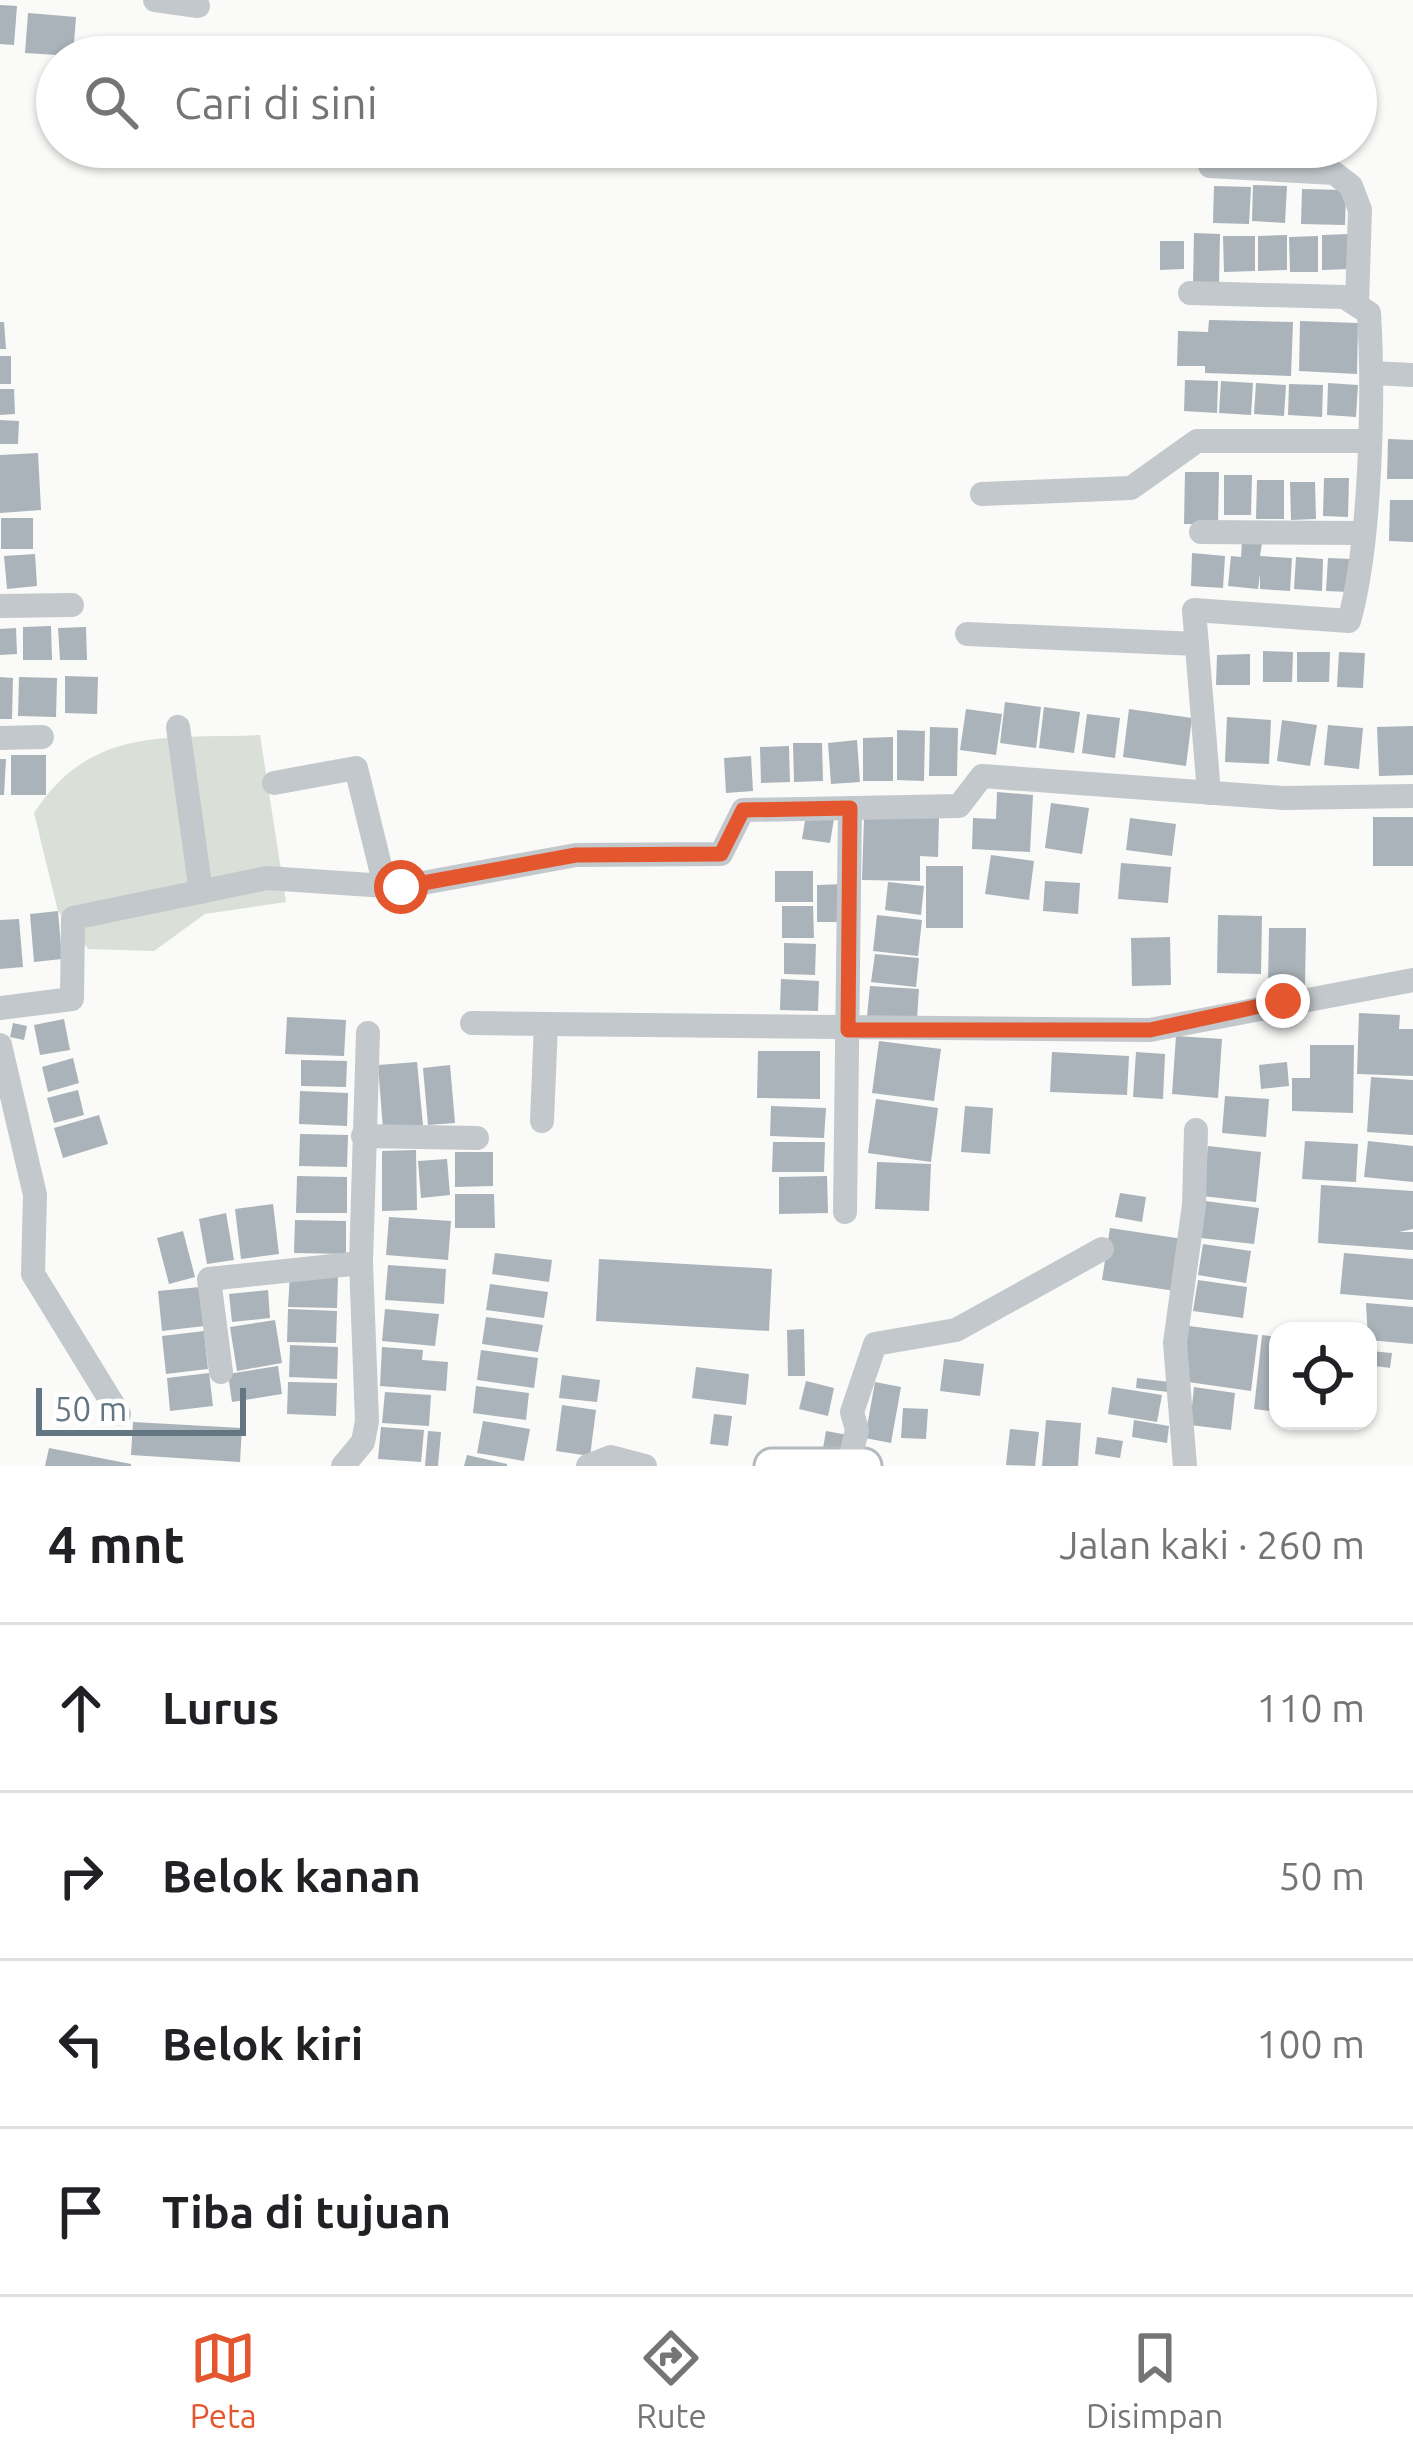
<!DOCTYPE html>
<html lang="id">
<meta charset="utf-8">
<style>
body{margin:0;font-family:Ubuntu,sans-serif;background:#f6f6f6;color:#202124}
.controls{position:absolute;right:36px;bottom:36px;display:grid;overflow:hidden;border-radius:24px;box-shadow:0 3px 9px #0004}
.controls button{width:108px;height:108px;display:grid;place-items:center;padding:0;border:0;border-bottom:3px solid #e0e0e0;background:#fff;color:#202124;font:60px sans-serif}
.scale{position:absolute;left:36px;bottom:30px;width:210px;box-sizing:border-box;padding-left:12px;border:6px solid #657683;border-top:0;font-size:33px;line-height:42px;white-space:nowrap;color:#657683;-webkit-text-stroke:9px #fff;paint-order:stroke}
.stop{position:absolute;width:36px;height:36px;margin:-27px;border:9px solid #e4572e;border-radius:50%;background:#fff}
.stop.end{background:#e4572e;border-color:#fff;box-shadow:0 3px 12px #0008}
.list{margin:0;padding:0;list-style:none}
h2{display:flex;justify-content:space-between;align-items:center;height:156px;margin:0;padding:0 48px;font-size:51px}
h2 small{font-size:39px;font-weight:400;color:#757577}
.list li{display:grid;grid-template-columns:78px 1fr auto;gap:36px;align-items:center;box-sizing:border-box;height:168px;padding:0 48px;border-top:3px solid #e0e0e0}
.list b{display:block;font-size:45px;white-space:nowrap}
.list em{font-size:39px;font-style:normal;color:#757577}
.icon{flex:none;width:66px;height:66px;fill:none;stroke:currentColor;stroke-width:2;stroke-linecap:round;stroke-linejoin:round}
.map{position:relative;flex:none;width:1413px;height:1466px;overflow:hidden}
.search{position:absolute;background:#fff;box-shadow:0 3px 9px #0004;left:36px;right:36px;top:36px;height:132px;display:flex;align-items:center;gap:30px;box-sizing:border-box;padding:0 42px;border-radius:66px;color:#757577;font-size:45px}
.sheet{height:828px;background:#fff}
nav{display:flex;justify-content:space-around;align-items:center;box-sizing:border-box;height:168px;border-top:3px solid #e0e0e0;background:#fff;font-size:33px;color:#757577}
nav a{display:grid;justify-items:center;gap:6px}
nav .on{color:#e4572e}
.map>svg:first-child{display:block}
.green{fill:#dadfd7}
.building{fill:#aab3b9}
.lines{fill:none;stroke-linecap:round;stroke-linejoin:round}
.secondary-casing{stroke:#b3babf;stroke-width:39}
.street{stroke:#c3c8cc;stroke-width:24}
.secondary{stroke:#fff;stroke-width:33}
.route{stroke:#e4572e;stroke-width:15}
</style>
<div class="map">
<svg width="1413" height="1466" viewBox="0 0 1413 1466">
<rect width="100%" height="100%" fill="#fafaf8"/>
<path class="green" d="M 260,735 L 286,902 L 205,914 L 154,951 L 88,949 L 58,911 L 34,813 C 91,725 167,739 260,735 Z"/>
<g class="building">
<path d="M 0,5 L 17,6 L 14,45 L 0,44 Z"/>
<path d="M 28,13 L 76,17 L 73,56 L 25,53 Z"/>
<rect x="1222" y="147" width="29" height="11"/>
<rect x="1254" y="147" width="29" height="5"/>
<path d="M 1319,147 L 1350,147 L 1350,153 L 1319,152 Z"/>
<path d="M 1253,185 L 1287,186 L 1285,223 L 1252,221 Z"/>
<path d="M 1214,186 L 1251,187 L 1249,224 L 1213,223 Z"/>
<path d="M 1302,189 L 1346,190 L 1345,225 L 1301,224 Z"/>
<path d="M 1194,233 L 1220,234 L 1219,284 L 1193,284 Z"/>
<path d="M 1350,234 L 1350,269 L 1322,270 L 1322,235 Z"/>
<path d="M 1287,235 L 1287,270 L 1258,271 L 1258,236 Z"/>
<path d="M 1223,236 L 1255,236 L 1255,271 L 1224,272 Z"/>
<path d="M 1318,236 L 1318,272 L 1290,272 L 1289,237 Z"/>
<path d="M 1160,241 L 1184,241 L 1184,269 L 1160,270 Z"/>
<path d="M 1209,320 L 1293,322 L 1291,376 L 1205,373 L 1205,366 L 1177,366 L 1178,331 L 1208,332 Z"/>
<path d="M 1300,321 L 1358,323 L 1357,374 L 1299,371 Z"/>
<path d="M 0,322 L 4,322 L 6,349 L 0,349 Z"/>
<rect x="0" y="356" width="11" height="28"/>
<path d="M 1185,380 L 1218,381 L 1217,413 L 1184,411 Z"/>
<path d="M 1221,381 L 1253,383 L 1251,415 L 1219,413 Z"/>
<path d="M 1256,383 L 1286,385 L 1284,416 L 1254,414 Z"/>
<path d="M 1328,383 L 1358,385 L 1356,417 L 1327,415 Z"/>
<path d="M 1289,384 L 1323,385 L 1322,417 L 1288,415 Z"/>
<path d="M 0,389 L 14,389 L 15,414 L 0,415 Z"/>
<path d="M 0,420 L 19,421 L 18,444 L 0,444 Z"/>
<path d="M 1388,439 L 1413,440 L 1413,479 L 1387,479 Z"/>
<path d="M 38,453 L 41,510 L 0,513 L 0,455 Z"/>
<path d="M 1185,472 L 1219,472 L 1218,524 L 1184,524 Z"/>
<path d="M 1224,475 L 1252,475 L 1251,515 L 1224,515 Z"/>
<path d="M 1324,478 L 1349,478 L 1348,517 L 1323,516 Z"/>
<path d="M 1257,480 L 1284,480 L 1284,519 L 1256,519 Z"/>
<path d="M 1290,482 L 1315,482 L 1316,519 L 1291,520 Z"/>
<path d="M 1390,500 L 1413,500 L 1413,542 L 1389,541 Z"/>
<rect x="1" y="518" width="32" height="31"/>
<path d="M 1242,541 L 1262,543 L 1260,556 L 1292,558 L 1290,591 L 1260,589 L 1260,574 L 1258,589 L 1228,586 L 1231,556 L 1241,557 Z"/>
<path d="M 1192,553 L 1225,556 L 1223,588 L 1191,586 Z"/>
<path d="M 35,554 L 37,586 L 7,589 L 4,556 Z"/>
<path d="M 1296,557 L 1323,559 L 1322,591 L 1294,589 Z"/>
<path d="M 1328,558 L 1351,559 L 1349,592 L 1326,591 Z"/>
<path d="M 51,626 L 52,660 L 23,660 L 23,627 Z"/>
<path d="M 86,627 L 87,660 L 60,660 L 58,628 Z"/>
<path d="M 16,628 L 17,654 L 0,655 L 0,629 Z"/>
<path d="M 1263,651 L 1293,652 L 1292,682 L 1263,682 Z"/>
<path d="M 1297,652 L 1330,652 L 1329,682 L 1297,682 Z"/>
<path d="M 1339,652 L 1365,653 L 1363,688 L 1337,687 Z"/>
<path d="M 1250,654 L 1250,685 L 1216,685 L 1217,655 Z"/>
<path d="M 65,676 L 98,677 L 97,714 L 65,713 Z"/>
<path d="M 0,677 L 13,678 L 12,719 L 0,719 Z"/>
<path d="M 19,677 L 57,678 L 56,717 L 18,716 Z"/>
<path d="M 1005,702 L 1041,707 L 1036,748 L 1000,743 Z"/>
<path d="M 1044,707 L 1080,712 L 1074,753 L 1039,748 Z"/>
<path d="M 966,709 L 1002,714 L 996,755 L 960,750 Z"/>
<path d="M 1129,709 L 1192,718 L 1186,766 L 1123,757 Z"/>
<path d="M 1087,714 L 1120,718 L 1115,758 L 1082,753 Z"/>
<path d="M 1227,717 L 1271,720 L 1269,764 L 1225,762 Z"/>
<path d="M 1282,720 L 1317,725 L 1310,766 L 1277,761 Z"/>
<path d="M 1328,725 L 1363,728 L 1359,769 L 1324,765 Z"/>
<path d="M 1413,726 L 1413,775 L 1379,776 L 1377,727 Z"/>
<path d="M 930,727 L 958,728 L 957,776 L 929,776 Z"/>
<path d="M 897,730 L 925,731 L 924,781 L 897,780 Z"/>
<path d="M 893,737 L 893,781 L 863,781 L 863,738 Z"/>
<path d="M 857,740 L 860,782 L 831,784 L 828,743 Z"/>
<path d="M 793,743 L 822,743 L 823,781 L 794,782 Z"/>
<path d="M 789,746 L 790,782 L 761,783 L 760,747 Z"/>
<rect x="11" y="755" width="35" height="40"/>
<path d="M 751,756 L 753,791 L 726,793 L 724,758 Z"/>
<path d="M 0,759 L 6,759 L 4,795 L 0,795 Z"/>
<path d="M 997,792 L 1033,795 L 1030,852 L 972,849 L 973,818 L 996,819 Z"/>
<path d="M 1051,803 L 1089,808 L 1082,854 L 1045,848 Z"/>
<path d="M 806,815 L 834,819 L 830,843 L 802,839 Z"/>
<path d="M 864,817 L 939,818 L 938,857 L 920,856 L 920,881 L 862,880 Z"/>
<rect x="1373" y="817" width="40" height="49"/>
<path d="M 1130,818 L 1176,824 L 1172,856 L 1126,850 Z"/>
<path d="M 991,855 L 1034,861 L 1029,900 L 985,894 Z"/>
<path d="M 1121,863 L 1171,867 L 1168,903 L 1118,899 Z"/>
<rect x="926" y="866" width="37" height="62"/>
<rect x="775" y="871" width="38" height="31"/>
<path d="M 1045,881 L 1080,883 L 1078,914 L 1043,911 Z"/>
<path d="M 888,882 L 924,886 L 921,915 L 885,910 Z"/>
<path d="M 844,884 L 844,922 L 817,922 L 817,885 Z"/>
<path d="M 782,906 L 813,906 L 814,938 L 782,938 Z"/>
<path d="M 58,911 L 62,959 L 34,962 L 30,914 Z"/>
<path d="M 877,915 L 922,920 L 918,956 L 873,951 Z"/>
<path d="M 1218,915 L 1262,916 L 1261,974 L 1217,973 Z"/>
<path d="M 19,919 L 23,967 L 0,969 L 0,920 Z"/>
<path d="M 1269,928 L 1306,928 L 1305,985 L 1268,985 Z"/>
<path d="M 1170,937 L 1171,985 L 1132,986 L 1131,938 Z"/>
<path d="M 784,943 L 816,944 L 815,975 L 784,974 Z"/>
<path d="M 875,954 L 919,958 L 916,987 L 871,982 Z"/>
<path d="M 781,979 L 819,981 L 818,1011 L 780,1010 Z"/>
<path d="M 870,986 L 919,989 L 917,1019 L 867,1016 Z"/>
<path d="M 1359,1013 L 1400,1015 L 1399,1029 L 1413,1029 L 1413,1076 L 1357,1074 Z"/>
<path d="M 287,1017 L 346,1020 L 344,1056 L 285,1054 Z"/>
<path d="M 64,1019 L 70,1050 L 40,1055 L 34,1025 Z"/>
<path d="M 13,1023 L 27,1026 L 24,1040 L 10,1037 Z"/>
<path d="M 1176,1036 L 1222,1039 L 1218,1098 L 1172,1094 Z"/>
<path d="M 879,1041 L 941,1049 L 934,1101 L 872,1093 Z"/>
<path d="M 1310,1045 L 1354,1045 L 1353,1113 L 1292,1111 L 1292,1078 L 1310,1078 Z"/>
<path d="M 758,1051 L 820,1051 L 820,1099 L 757,1098 Z"/>
<path d="M 1052,1052 L 1129,1056 L 1127,1095 L 1050,1092 Z"/>
<path d="M 1136,1052 L 1165,1054 L 1163,1099 L 1133,1097 Z"/>
<path d="M 73,1058 L 79,1083 L 48,1092 L 42,1067 Z"/>
<path d="M 301,1060 L 347,1061 L 346,1087 L 301,1086 Z"/>
<path d="M 417,1062 L 423,1125 L 383,1129 L 378,1065 Z"/>
<path d="M 1287,1062 L 1289,1086 L 1261,1089 L 1259,1065 Z"/>
<path d="M 450,1065 L 455,1123 L 428,1125 L 423,1068 Z"/>
<path d="M 1371,1077 L 1413,1080 L 1413,1135 L 1367,1132 Z"/>
<path d="M 78,1090 L 84,1115 L 54,1123 L 47,1098 Z"/>
<path d="M 300,1091 L 348,1093 L 347,1126 L 299,1124 Z"/>
<path d="M 1225,1096 L 1269,1099 L 1266,1137 L 1222,1133 Z"/>
<path d="M 876,1099 L 938,1108 L 931,1162 L 868,1153 Z"/>
<path d="M 771,1106 L 826,1108 L 824,1138 L 770,1136 Z"/>
<path d="M 965,1106 L 993,1108 L 990,1154 L 961,1152 Z"/>
<path d="M 99,1115 L 108,1144 L 63,1158 L 54,1128 Z"/>
<path d="M 300,1134 L 348,1135 L 347,1167 L 299,1166 Z"/>
<path d="M 1305,1141 L 1358,1144 L 1356,1182 L 1302,1179 Z"/>
<path d="M 1368,1141 L 1413,1146 L 1413,1182 L 1364,1177 Z"/>
<path d="M 773,1142 L 825,1142 L 824,1172 L 772,1172 Z"/>
<path d="M 1208,1146 L 1261,1152 L 1256,1202 L 1202,1196 Z"/>
<path d="M 416,1150 L 417,1210 L 382,1211 L 382,1151 Z"/>
<path d="M 455,1152 L 493,1152 L 493,1186 L 455,1187 Z"/>
<path d="M 447,1159 L 450,1195 L 421,1198 L 418,1161 Z"/>
<path d="M 877,1162 L 931,1164 L 929,1211 L 875,1209 Z"/>
<path d="M 297,1176 L 347,1177 L 347,1213 L 296,1213 Z"/>
<path d="M 827,1176 L 828,1213 L 779,1214 L 779,1177 Z"/>
<path d="M 1321,1185 L 1413,1191 L 1413,1229 L 1399,1232 L 1413,1232 L 1413,1250 L 1318,1243 Z"/>
<path d="M 1120,1193 L 1146,1197 L 1142,1222 L 1115,1217 Z"/>
<path d="M 455,1194 L 494,1194 L 495,1228 L 455,1228 Z"/>
<path d="M 1205,1201 L 1259,1208 L 1254,1244 L 1201,1238 Z"/>
<path d="M 273,1204 L 279,1254 L 241,1259 L 235,1209 Z"/>
<path d="M 226,1213 L 234,1260 L 207,1264 L 199,1219 Z"/>
<path d="M 389,1217 L 451,1221 L 448,1260 L 386,1255 Z"/>
<path d="M 295,1220 L 346,1221 L 346,1254 L 294,1253 Z"/>
<path d="M 1110,1228 L 1183,1239 L 1175,1291 L 1102,1280 Z"/>
<path d="M 183,1231 L 195,1277 L 169,1284 L 157,1238 Z"/>
<path d="M 1203,1244 L 1251,1251 L 1246,1283 L 1198,1275 Z"/>
<path d="M 495,1253 L 552,1260 L 549,1282 L 492,1274 Z"/>
<path d="M 1344,1253 L 1413,1259 L 1413,1300 L 1340,1294 Z"/>
<path d="M 599,1259 L 772,1269 L 769,1331 L 596,1321 Z"/>
<path d="M 388,1265 L 446,1269 L 444,1304 L 385,1300 Z"/>
<path d="M 290,1274 L 338,1275 L 337,1308 L 288,1307 Z"/>
<path d="M 1198,1280 L 1247,1287 L 1243,1318 L 1193,1311 Z"/>
<path d="M 490,1284 L 548,1292 L 544,1318 L 486,1310 Z"/>
<path d="M 200,1287 L 204,1326 L 162,1331 L 158,1291 Z"/>
<path d="M 268,1290 L 270,1318 L 232,1322 L 229,1294 Z"/>
<path d="M 1366,1303 L 1413,1307 L 1413,1344 L 1368,1340 Z"/>
<path d="M 288,1309 L 337,1311 L 336,1343 L 287,1342 Z"/>
<path d="M 385,1309 L 439,1314 L 435,1346 L 382,1341 Z"/>
<path d="M 486,1317 L 543,1325 L 538,1352 L 482,1344 Z"/>
<path d="M 275,1320 L 282,1363 L 237,1371 L 230,1327 Z"/>
<path d="M 1189,1326 L 1258,1335 L 1251,1391 L 1181,1381 Z"/>
<path d="M 804,1329 L 805,1376 L 788,1376 L 787,1330 Z"/>
<path d="M 204,1331 L 208,1369 L 166,1374 L 162,1336 Z"/>
<path d="M 1262,1335 L 1278,1337 L 1278,1412 L 1254,1409 Z"/>
<path d="M 290,1345 L 338,1347 L 337,1379 L 289,1377 Z"/>
<path d="M 382,1347 L 423,1350 L 422,1360 L 448,1362 L 446,1391 L 380,1386 Z"/>
<path d="M 481,1350 L 538,1358 L 534,1388 L 477,1380 Z"/>
<path d="M 1370,1351 L 1392,1353 L 1390,1368 L 1368,1365 Z"/>
<path d="M 944,1359 L 984,1364 L 980,1396 L 940,1391 Z"/>
<path d="M 278,1366 L 282,1394 L 232,1402 L 228,1374 Z"/>
<path d="M 696,1367 L 749,1374 L 746,1405 L 692,1398 Z"/>
<path d="M 209,1373 L 213,1406 L 170,1411 L 167,1378 Z"/>
<path d="M 562,1375 L 600,1380 L 597,1402 L 559,1398 Z"/>
<path d="M 1137,1378 L 1170,1382 L 1168,1392 L 1136,1388 Z"/>
<path d="M 806,1381 L 834,1388 L 828,1416 L 799,1409 Z"/>
<path d="M 288,1382 L 337,1383 L 336,1416 L 287,1414 Z"/>
<path d="M 875,1382 L 901,1387 L 891,1443 L 865,1438 Z"/>
<path d="M 476,1386 L 529,1393 L 526,1420 L 473,1413 Z"/>
<path d="M 1112,1387 L 1162,1395 L 1157,1422 L 1108,1414 Z"/>
<path d="M 1194,1387 L 1235,1393 L 1231,1430 L 1190,1425 Z"/>
<path d="M 385,1392 L 431,1395 L 429,1426 L 382,1423 Z"/>
<path d="M 562,1405 L 596,1410 L 590,1456 L 556,1451 Z"/>
<path d="M 903,1408 L 928,1409 L 926,1439 L 901,1438 Z"/>
<path d="M 714,1414 L 732,1416 L 728,1446 L 710,1444 Z"/>
<path d="M 1046,1420 L 1081,1423 L 1078,1466 L 1042,1466 Z"/>
<path d="M 1134,1420 L 1169,1426 L 1167,1443 L 1132,1437 Z"/>
<path d="M 483,1421 L 530,1429 L 524,1461 L 477,1453 Z"/>
<path d="M 133,1422 L 242,1428 L 240,1462 L 131,1455 Z"/>
<path d="M 381,1427 L 424,1430 L 421,1462 L 378,1459 Z"/>
<path d="M 1010,1429 L 1039,1432 L 1035,1466 L 1006,1465 Z"/>
<path d="M 428,1431 L 441,1432 L 438,1466 L 425,1466 Z"/>
<path d="M 826,1431 L 848,1435 L 844,1453 L 823,1448 Z"/>
<path d="M 1097,1437 L 1123,1441 L 1120,1458 L 1095,1454 Z"/>
<path d="M 49,1448 L 131,1464 L 131,1466 L 45,1466 Z"/>
<path d="M 467,1455 L 507,1464 L 507,1466 L 464,1466 Z"/>
</g>
<g class="lines">
<g class="secondary-casing">
<path id="secondary" d="M 772,1466 L 864,1466"/>
</g>
<g class="street">
<path d="M 155,0 L 198,6"/>
<path d="M 1210,166 L 1334,173 L 1351,186 L 1360,210 L 1357,303"/>
<path d="M 1190,293 L 1344,297 L 1369,313 C 1374,396 1371,543 1349,621 L 1194,610 L 1209,793"/>
<path d="M 1372,373 L 1413,375"/>
<path d="M 982,494 L 1131,488 L 1197,441 L 1366,441"/>
<path d="M 1201,532 L 1362,533"/>
<path d="M 0,606 L 72,605"/>
<path d="M 967,634 L 1197,644"/>
<path d="M 178,727 L 201,892"/>
<path d="M 0,738 L 42,737"/>
<path d="M 274,783 L 356,768 L 385,886"/>
<path d="M 0,1008 L 72,999 L 73,918 L 267,878 L 401,887 L 576,855 L 721,854 L 743,810 L 959,806 L 982,776 L 1283,798 L 1413,796"/>
<path d="M 472,1023 L 546,1024 L 542,1121"/>
<path d="M 546,1024 L 1150,1030 L 1413,980"/>
<path d="M 0,1045 L 35,1195 L 33,1274 L 119,1414"/>
<path d="M 363,1136 L 477,1138"/>
<path d="M 845,1212 L 850,808"/>
<path d="M 221,1372 L 209,1279 L 361,1263"/>
<path d="M 849,1463 L 857,1430 L 852,1412 L 875,1344 L 956,1330 L 1102,1249"/>
<path d="M 343,1466 L 363,1442 L 367,1421 L 361,1263 L 368,1033"/>
<path d="M 588,1466 L 611,1457 L 645,1466"/>
<path d="M 1185,1466 L 1175,1343 L 1194,1205 L 1196,1130"/>
</g>
<use href="#secondary" class="secondary"/>
</g>
<g class="lines">
<path class="route" d="M 401,887 L 576,855 L 721,854 L 743,810 L 850,808 L 848,1030 L 1150,1030 L 1283,1001"/>
</g>
</svg>
<div class="controls">
<button><svg class="icon" aria-label="locate" viewBox="0 0 24 24"><circle cx="12" cy="12" r="6"/><path d="M12 2v4M12 18v4M2 12h4M18 12h4"/></svg></button>
</div>
<div class="scale">50 m</div>
<div class="stop" style="left:401px;top:887px"></div>
<div class="stop end" style="left:1283px;top:1001px"></div>
<div class="search"><svg class="icon" aria-label="search" viewBox="0 0 24 24"><circle cx="10" cy="10" r="6"/><path d="M15 15l6 6"/></svg>Cari di sini</div>
</div>
<section class="sheet">
<h2>4 mnt<small>Jalan kaki · 260 m</small></h2>
<ul class="list">
<li><svg class="icon" aria-label="ahead" viewBox="0 0 24 24"><path d="M12 20V5M6 11l6-6 6 6"/></svg><div><b>Lurus</b></div><em>110 m</em></li>
<li><svg class="icon" aria-label="right" viewBox="0 0 24 24"><path d="M7 20v-9h11M14 6l5 5-5 5"/></svg><div><b>Belok kanan</b></div><em>50 m</em></li>
<li><svg class="icon" aria-label="left" viewBox="0 0 24 24"><path d="M17 20v-9H6M10 6l-5 5 5 5"/></svg><div><b>Belok kiri</b></div><em>100 m</em></li>
<li><svg class="icon" aria-label="arrive" viewBox="0 0 24 24"><path d="M6 21V4h12l-3 4 3 4H6"/></svg><div><b>Tiba di tujuan</b></div></li>
</ul>
</section>
<nav>
<a class="on"><svg class="icon" aria-label="map" viewBox="0 0 24 24"><path d="M3 6l6-2 6 2 6-2v14l-6 2-6-2-6 2zM9 4v14M15 6v14"/></svg>Peta</a>
<a><svg class="icon" aria-label="directions" viewBox="0 0 24 24"><path d="M12 3l9 9-9 9-9-9zM9 14v-3h6M13 9l2 2-2 2"/></svg>Rute</a>
<a><svg class="icon" aria-label="saved" viewBox="0 0 24 24"><path d="M7 4h10v16l-5-4-5 4z"/></svg>Disimpan</a>
</nav>
